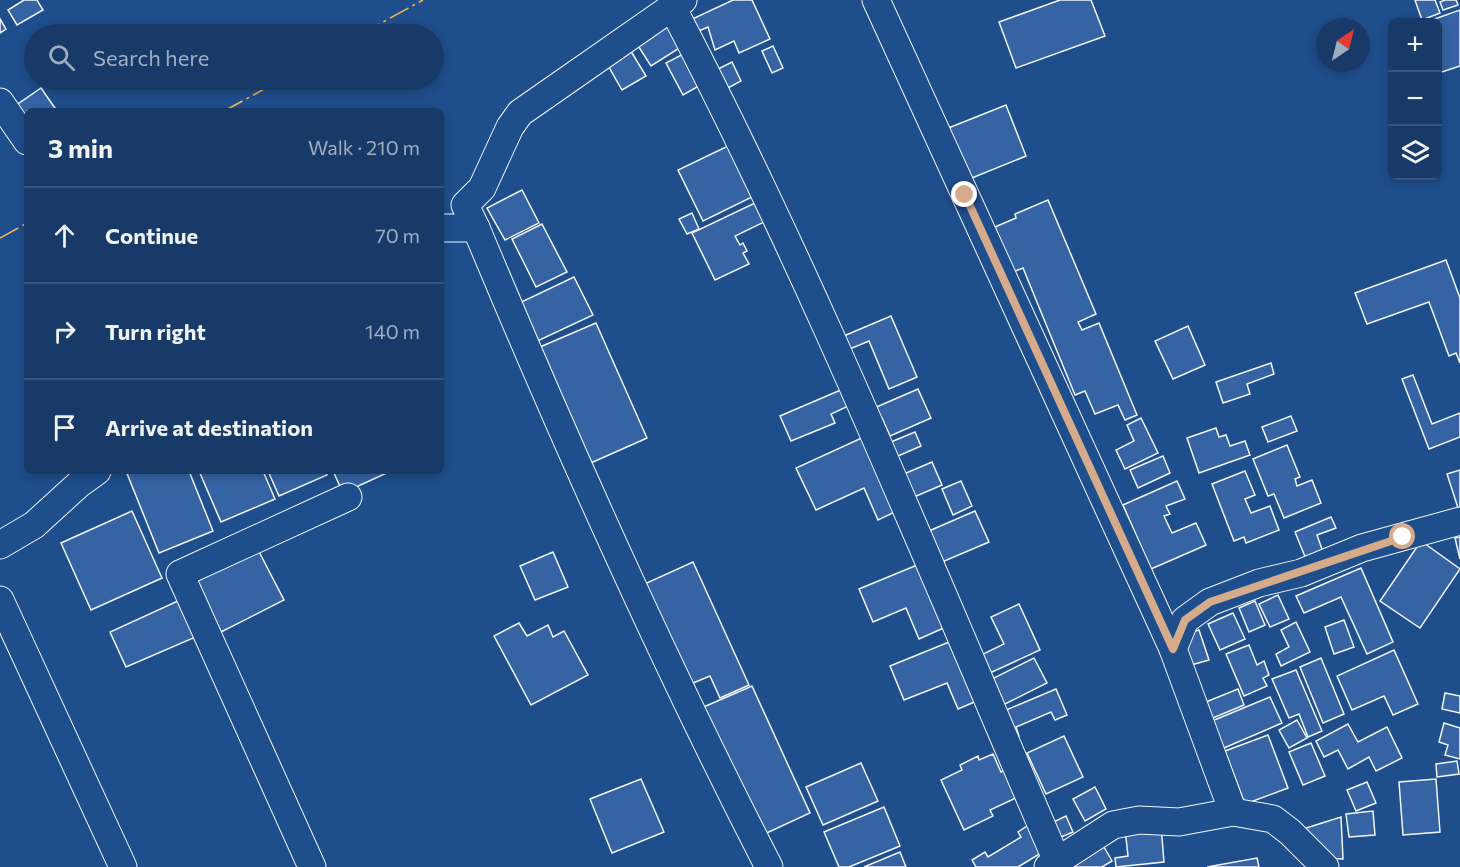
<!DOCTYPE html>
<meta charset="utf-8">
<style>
body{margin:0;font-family:Commissioner,sans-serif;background:#244571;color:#f1f3f6}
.controls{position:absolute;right:18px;top:18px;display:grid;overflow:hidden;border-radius:9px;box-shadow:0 3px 9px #0003}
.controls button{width:54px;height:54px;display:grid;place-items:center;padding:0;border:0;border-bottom:2px solid #36547d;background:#173a69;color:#f1f3f6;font:30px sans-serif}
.compass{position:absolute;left:1316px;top:18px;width:54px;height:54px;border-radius:50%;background:#173a69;box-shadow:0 3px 9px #0003;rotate:35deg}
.stop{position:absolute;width:18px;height:18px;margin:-14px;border:4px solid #d6ab8b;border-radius:50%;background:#fff}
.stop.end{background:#d6ab8b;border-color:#fff;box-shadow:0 2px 6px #0008}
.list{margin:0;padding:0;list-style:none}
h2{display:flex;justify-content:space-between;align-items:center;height:78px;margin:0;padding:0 24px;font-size:26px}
h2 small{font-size:20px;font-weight:400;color:#9eadc0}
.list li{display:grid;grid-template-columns:39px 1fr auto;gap:18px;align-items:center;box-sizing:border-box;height:96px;padding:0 24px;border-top:2px solid #36547d}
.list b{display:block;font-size:22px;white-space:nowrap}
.list em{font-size:20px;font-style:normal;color:#9eadc0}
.icon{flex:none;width:33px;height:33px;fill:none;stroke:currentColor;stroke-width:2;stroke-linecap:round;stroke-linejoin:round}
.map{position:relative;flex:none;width:1460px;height:867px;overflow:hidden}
.search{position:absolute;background:#173a69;box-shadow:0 3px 9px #0003;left:24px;top:24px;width:420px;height:66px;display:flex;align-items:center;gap:15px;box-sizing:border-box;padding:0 21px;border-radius:33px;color:#9eadc0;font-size:22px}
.panel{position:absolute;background:#173a69;box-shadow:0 3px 9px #0003;left:24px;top:108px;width:420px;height:366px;border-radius:9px}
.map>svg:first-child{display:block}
.building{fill:#3563a3;stroke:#f2f6ff;stroke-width:1.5}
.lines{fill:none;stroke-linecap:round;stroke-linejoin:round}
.minor-casing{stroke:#f2f6ff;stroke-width:29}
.minor{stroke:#1f4e8c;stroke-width:27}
.power{stroke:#ffb74d;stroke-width:1.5;stroke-dasharray:21 4.5 3 4.5;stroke-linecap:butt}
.route{stroke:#d6ab8b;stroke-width:8}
</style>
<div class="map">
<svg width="1460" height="867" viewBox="0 0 1460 867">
<rect width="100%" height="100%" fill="#1f4e8c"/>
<g class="building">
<path d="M 24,0 L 37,0 L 43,10 L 17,25 L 8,10 Z"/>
<path d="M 733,0 L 752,0 L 770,39 L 739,53 L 734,41 L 715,50 L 708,27 L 694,33 L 688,21 Z"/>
<path d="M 1060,0 L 1091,0 L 1105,36 L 1016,68 L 999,22 Z"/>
<path d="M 1415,0 L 1435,0 L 1440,13 L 1422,20 Z"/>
<path d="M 1445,0 L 1456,0 L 1458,5 L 1443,10 L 1440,2 Z"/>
<path d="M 1460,10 L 1460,66 L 1439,73 L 1438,22 L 1426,22 Z"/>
<path d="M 0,19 L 6,29 L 0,33 Z"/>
<path d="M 666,22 L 681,47 L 651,66 L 635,41 Z"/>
<path d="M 773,46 L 783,68 L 772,73 L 762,51 Z"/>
<path d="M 629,48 L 646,76 L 622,90 L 606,62 Z"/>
<path d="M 687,52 L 704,83 L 683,95 L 666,63 Z"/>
<path d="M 732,62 L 741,81 L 728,88 L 718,69 Z"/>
<path d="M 41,88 L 57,111 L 27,111 L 27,123 L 15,106 Z"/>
<path d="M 1006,105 L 1026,156 L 967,180 L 946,129 Z"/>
<path d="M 728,146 L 752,197 L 703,221 L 678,170 Z"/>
<path d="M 522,190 L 539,223 L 505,240 L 487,208 Z"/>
<path d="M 1048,200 L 1096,314 L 1078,322 L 1082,330 L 1099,323 L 1137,415 L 1125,420 L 1118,405 L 1095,414 L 1085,391 L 1075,395 L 1023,268 L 1013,272 L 995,227 L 1016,218 L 1015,214 Z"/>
<path d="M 757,202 L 766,221 L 735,236 L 740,245 L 743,243 L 747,251 L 743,253 L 749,264 L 715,280 L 692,233 Z"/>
<path d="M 692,213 L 699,229 L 687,234 L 679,219 Z"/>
<path d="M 542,224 L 567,272 L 536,287 L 512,239 Z"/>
<path d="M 1446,260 L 1460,298 L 1460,363 L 1456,353 L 1449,356 L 1429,302 L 1367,324 L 1355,293 Z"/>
<path d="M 574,277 L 593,315 L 531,344 L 513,306 Z"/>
<path d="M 891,316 L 917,377 L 889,389 L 869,341 L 845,351 L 839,338 Z"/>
<path d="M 596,323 L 647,438 L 584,466 L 533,350 Z"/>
<path d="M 1188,326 L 1205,365 L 1173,379 L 1155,341 Z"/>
<path d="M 1271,363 L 1274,374 L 1247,384 L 1250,394 L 1223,403 L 1216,382 Z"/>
<path d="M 1413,375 L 1432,424 L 1460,413 L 1460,437 L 1429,449 L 1402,379 Z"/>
<path d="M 850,386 L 857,402 L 831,414 L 835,423 L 791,441 L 780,416 Z"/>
<path d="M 918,389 L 931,418 L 890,436 L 882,418 L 877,421 L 872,409 Z"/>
<path d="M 1291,416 L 1297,431 L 1268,442 L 1262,427 Z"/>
<path d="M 1141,418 L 1158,453 L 1125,469 L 1116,450 L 1134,441 L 1127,425 Z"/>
<path d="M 1216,428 L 1219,437 L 1226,435 L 1230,446 L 1245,441 L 1250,455 L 1199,473 L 1187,438 Z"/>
<path d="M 915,432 L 921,446 L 898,456 L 891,442 Z"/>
<path d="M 866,436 L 899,510 L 878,520 L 864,488 L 816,510 L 796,468 Z"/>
<path d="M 1287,445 L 1300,477 L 1295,479 L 1297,486 L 1312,480 L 1321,503 L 1284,518 L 1274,494 L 1268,496 L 1253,459 Z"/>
<path d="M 1163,456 L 1170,473 L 1138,488 L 1130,470 Z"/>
<path d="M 932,462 L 942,485 L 907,500 L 897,477 Z"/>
<path d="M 1460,470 L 1460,514 L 1447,474 Z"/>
<path d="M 126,471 L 189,471 L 213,531 L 159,553 Z"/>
<path d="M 199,471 L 263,471 L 275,499 L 221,522 Z"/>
<path d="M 268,471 L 325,471 L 327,475 L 279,496 Z"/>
<path d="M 333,471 L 391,471 L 343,493 Z"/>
<path d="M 1245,471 L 1255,495 L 1245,499 L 1251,513 L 1270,506 L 1279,530 L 1246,543 L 1244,537 L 1234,541 L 1212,484 Z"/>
<path d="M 961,481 L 972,506 L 953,515 L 942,489 Z"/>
<path d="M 1177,481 L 1185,499 L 1166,506 L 1170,514 L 1164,516 L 1172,533 L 1196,523 L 1206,545 L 1151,569 L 1123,505 Z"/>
<path d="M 132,511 L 162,578 L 91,610 L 61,543 Z"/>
<path d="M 975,511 L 989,542 L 942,562 L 929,531 Z"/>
<path d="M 1331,517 L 1336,528 L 1317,535 L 1323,552 L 1306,559 L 1295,532 Z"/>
<path d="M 1460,537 L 1460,559 L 1455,538 Z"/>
<path d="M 1421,541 L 1460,569 L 1420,628 L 1380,601 Z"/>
<path d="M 255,544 L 284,600 L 221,632 L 192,576 Z"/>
<path d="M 553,552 L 568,587 L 535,600 L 520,566 Z"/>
<path d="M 693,562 L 749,685 L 720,698 L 710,676 L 686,686 L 640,586 Z"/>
<path d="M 922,563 L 948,626 L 919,639 L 906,608 L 873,622 L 859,589 Z"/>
<path d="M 1361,568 L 1393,642 L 1367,654 L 1341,597 L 1304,613 L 1296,596 Z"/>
<path d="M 1278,595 L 1289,619 L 1270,627 L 1259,604 Z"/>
<path d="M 180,600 L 198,636 L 126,667 L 110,632 Z"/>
<path d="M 1255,601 L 1265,625 L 1249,632 L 1239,608 Z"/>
<path d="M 1019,604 L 1040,650 L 981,677 L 973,659 L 1004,644 L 991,617 Z"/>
<path d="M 1233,613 L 1245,639 L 1220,650 L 1208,624 Z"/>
<path d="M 1344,620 L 1354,647 L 1334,654 L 1325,627 Z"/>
<path d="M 1296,622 L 1310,652 L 1281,666 L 1276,654 L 1289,647 L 1281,630 Z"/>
<path d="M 519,623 L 527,636 L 548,625 L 553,637 L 564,631 L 588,675 L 531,705 L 494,636 Z"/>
<path d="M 1199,630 L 1209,660 L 1191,665 L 1182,635 Z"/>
<path d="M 954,640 L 979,700 L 958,709 L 947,683 L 904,700 L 890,666 Z"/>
<path d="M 1249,645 L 1257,665 L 1264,661 L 1269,675 L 1263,678 L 1267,686 L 1244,696 L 1226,654 Z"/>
<path d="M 1394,650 L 1418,704 L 1393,715 L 1384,696 L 1352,710 L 1337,676 Z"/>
<path d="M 1034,658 L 1047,683 L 997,708 L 984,683 Z"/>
<path d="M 1321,658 L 1344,714 L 1323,723 L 1300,667 Z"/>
<path d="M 1296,670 L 1322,731 L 1308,737 L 1299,714 L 1289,718 L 1272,679 Z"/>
<path d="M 752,686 L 810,813 L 758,837 L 699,709 Z"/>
<path d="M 1056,689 L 1067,715 L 1055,720 L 1051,712 L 1016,727 L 1019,736 L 1010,740 L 999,713 Z"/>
<path d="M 1238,689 L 1244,705 L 1208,720 L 1201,704 Z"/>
<path d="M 1445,693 L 1460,696 L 1460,713 L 1442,709 Z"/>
<path d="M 1270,697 L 1282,723 L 1224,748 L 1212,721 Z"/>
<path d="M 1297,720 L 1307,738 L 1289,748 L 1279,730 Z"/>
<path d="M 1444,723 L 1460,728 L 1460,759 L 1445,755 L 1448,745 L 1439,742 Z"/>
<path d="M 1348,724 L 1358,742 L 1387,727 L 1402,758 L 1376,771 L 1369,757 L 1348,769 L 1338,750 L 1324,757 L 1316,741 Z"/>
<path d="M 1268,735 L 1288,788 L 1245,804 L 1225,751 Z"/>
<path d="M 1064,736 L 1083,777 L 1046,794 L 1027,753 Z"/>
<path d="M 1311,743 L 1325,776 L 1303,785 L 1289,752 Z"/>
<path d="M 993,754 L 1001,772 L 1007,769 L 1020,796 L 990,810 L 993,816 L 964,830 L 941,780 L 962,770 L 960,765 L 978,756 L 979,760 Z"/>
<path d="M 1457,761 L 1459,774 L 1437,777 L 1436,764 Z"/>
<path d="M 861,763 L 878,801 L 823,825 L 806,787 Z"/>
<path d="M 641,779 L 664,832 L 612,853 L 590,799 Z"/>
<path d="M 1436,779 L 1440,832 L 1403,835 L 1399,782 Z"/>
<path d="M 1367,782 L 1376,803 L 1356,811 L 1347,790 Z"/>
<path d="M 1095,787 L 1106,809 L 1085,821 L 1073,799 Z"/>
<path d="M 884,807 L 900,846 L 849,867 L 839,867 L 824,832 Z"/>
<path d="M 1373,811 L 1375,835 L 1349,837 L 1346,814 Z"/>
<path d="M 1066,816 L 1073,832 L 1054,840 L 1047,825 Z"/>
<path d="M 1341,817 L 1343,859 L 1323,858 L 1300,830 Z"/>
<path d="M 1030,824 L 1046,850 L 1018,867 L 976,867 L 972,860 L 985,852 L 988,857 L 1021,837 L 1018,832 Z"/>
<path d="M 1161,826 L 1164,862 L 1116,867 L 1115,858 L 1128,856 L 1125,829 Z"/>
<path d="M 1100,840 L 1112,861 L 1102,867 L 1055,867 Z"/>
<path d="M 900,852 L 906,867 L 864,867 Z"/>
<path d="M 1257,858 L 1259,867 L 1207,867 Z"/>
</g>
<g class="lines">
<g class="minor-casing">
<g id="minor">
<path d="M 683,0 L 672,7 C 817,284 933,575 1057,861"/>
<path d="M 876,0 L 1173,649"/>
<path d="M 0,102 L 27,141"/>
<path d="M 441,228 L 476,228 C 566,444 662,659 769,867"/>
<path d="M 476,228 L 465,205 L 482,188 L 510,127 L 520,113 L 672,7"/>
<path d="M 0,545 L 34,525 L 79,484 L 97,471"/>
<path d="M 0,600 L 123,867"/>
<path d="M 1233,812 L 1273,819 L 1290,832 L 1325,867"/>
<path d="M 312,867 L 180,574 L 348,497"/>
<path d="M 1048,867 L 1113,825 L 1139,820 L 1179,822 L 1233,812 L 1173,649 L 1185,620 L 1210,602 L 1259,583 L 1301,573 L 1362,548 L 1460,521"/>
</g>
</g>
<use href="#minor" class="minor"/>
<g class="power">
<path d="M 361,34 L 423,0"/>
<path d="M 224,111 L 281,80"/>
<path d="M 0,238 L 27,223"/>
</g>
</g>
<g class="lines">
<path class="route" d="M 965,195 L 1173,649 L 1185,620 L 1210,602 L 1403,537"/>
</g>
</svg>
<div class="controls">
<button>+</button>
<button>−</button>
<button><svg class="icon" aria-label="layers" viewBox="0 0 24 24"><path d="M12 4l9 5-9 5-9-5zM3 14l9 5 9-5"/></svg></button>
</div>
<svg class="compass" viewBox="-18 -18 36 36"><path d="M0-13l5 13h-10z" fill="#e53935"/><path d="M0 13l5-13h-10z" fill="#9eadc0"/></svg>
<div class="stop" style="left:1403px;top:537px"></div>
<div class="stop end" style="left:965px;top:195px"></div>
<div class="search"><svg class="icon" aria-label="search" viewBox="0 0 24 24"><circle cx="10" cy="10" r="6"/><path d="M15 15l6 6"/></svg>Search here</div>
<section class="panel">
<h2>3 min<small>Walk · 210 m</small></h2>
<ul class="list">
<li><svg class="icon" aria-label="ahead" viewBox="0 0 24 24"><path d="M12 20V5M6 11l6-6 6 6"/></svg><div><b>Continue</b></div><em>70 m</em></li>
<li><svg class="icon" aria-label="right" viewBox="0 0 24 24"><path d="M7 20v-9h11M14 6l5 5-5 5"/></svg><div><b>Turn right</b></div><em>140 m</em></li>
<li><svg class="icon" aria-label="arrive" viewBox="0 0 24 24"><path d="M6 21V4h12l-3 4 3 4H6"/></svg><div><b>Arrive at destination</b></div></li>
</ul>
</section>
</div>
